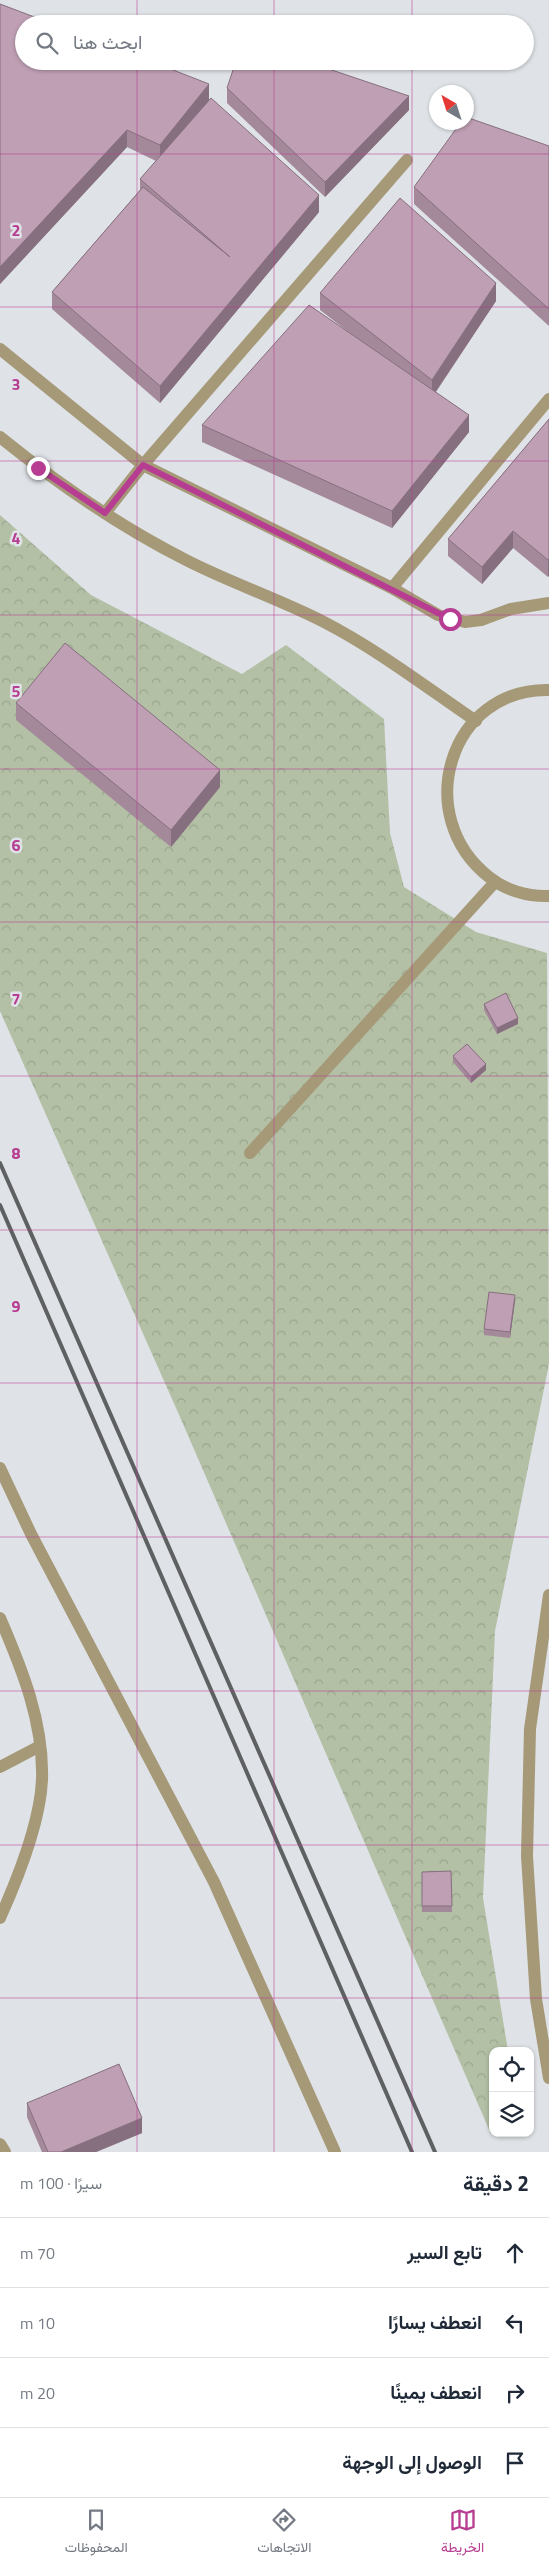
<!DOCTYPE html>
<html lang="ar">
<meta charset="utf-8">
<style>
body{margin:0;font-family:"Titillium Web",Vazirmatn,sans-serif;background:#f6f6f7;color:#1f2937;direction:rtl}
.controls{position:absolute;right:15px;bottom:15px;display:grid;overflow:hidden;border-radius:10px;box-shadow:0 1px 4px #0004}
.controls button{width:45px;height:45px;display:grid;place-items:center;padding:0;border:0;border-bottom:1px solid #e0e1e3;background:#fff;color:#1f2937;font:25px sans-serif}
.compass{position:absolute;left:429px;top:85px;width:45px;height:45px;border-radius:50%;background:#fff;box-shadow:0 1px 4px #0004;rotate:321deg}
.stop{position:absolute;width:15px;height:15px;margin:-11px;border:4px solid #b63d91;border-radius:50%;background:#fff}
.stop.end{background:#b63d91;border-color:#fff;box-shadow:0 1px 5px #0008}
.list{margin:0;padding:0;list-style:none}
h2{display:flex;justify-content:space-between;align-items:center;height:65px;margin:0;padding:0 20px;font-size:21px}
h2 small{font-size:16px;font-weight:400;color:#747a83}
.list li{display:grid;grid-template-columns:32px 1fr auto;gap:15px;align-items:center;box-sizing:border-box;height:70px;padding:0 20px;border-top:1px solid #e0e1e3}
.list b{display:block;font-size:19px;white-space:nowrap}
.list em{font-size:16px;font-style:normal;color:#747a83}
.icon{flex:none;width:28px;height:28px;fill:none;stroke:currentColor;stroke-width:2;stroke-linecap:round;stroke-linejoin:round}
.map{position:relative;flex:none;width:549px;height:2152px;overflow:hidden;direction:ltr}
.search{position:absolute;background:#fff;box-shadow:0 1px 4px #0004;left:15px;right:15px;top:15px;height:55px;display:flex;align-items:center;gap:12px;box-sizing:border-box;padding:0 18px;border-radius:28px;color:#747a83;font-size:19px}
.sheet{height:345px;background:#fff}
nav{display:flex;justify-content:space-around;align-items:center;box-sizing:border-box;height:70px;border-top:1px solid #e0e1e3;background:#fff;font-size:14px;color:#747a83}
nav a{display:grid;justify-items:center;gap:2px}
nav .on{color:#b63d91}
.map>svg:first-child{display:block}
.park{fill:url(#park-crowns)}
.lines{fill:none;stroke-linecap:round;stroke-linejoin:round}
.minor{stroke:#a59978;stroke-width:12}
.rail{stroke:#5e6062;stroke-width:4}
.wall{fill:#a4899b}
.shaded-wall{fill:#866f7e}
.building{fill:#bf9fb4;stroke:#866f7e}
.route{stroke:#b63d91;stroke-width:6}
.grid{fill:none;stroke:#b63d91;stroke-width:1;stroke-opacity:0.55}
.grid-label{font-size:16px;text-anchor:middle;font-weight:bold;fill:#b63d91;stroke:#dfe2e6;stroke-width:5;stroke-linejoin:round;paint-order:stroke}
</style>
<div class="map">
<svg width="549" height="2152" viewBox="0 0 549 2152">
<defs>
<pattern id="park-crowns" width="20" height="18" patternUnits="userSpaceOnUse" patternTransform="scale(1.25)"><rect width="20" height="18" fill="#b3c0a5"/><path d="M2 6a3 3 0 1 1 6 0M12 15a3 3 0 1 1 6 0" fill="none" stroke="#9aa58e"/></pattern>
</defs>
<rect width="100%" height="100%" fill="#dfe2e6"/>
<path class="park" d="M 0,515 L 91,595 L 242,674 L 286,645 L 384,719 L 390,833 L 404,887 L 476,932 L 547,953 L 549,1364 L 495,1631 L 483,1898 L 508,2051 L 493,2051 L 491,2134 L 180,1417 L 0,1011 Z"/>
<g class="lines">
<g class="minor">
<path d="M 0,349 L 143,465 L 392,588 L 438,615 L 465,622 L 481,620 L 511,609 L 549,603"/>
<path d="M 0,437 C 58,484 119,526 186,560 C 231,583 279,599 324,622 C 378,650 426,687 476,721"/>
<path d="M 105,513 L 143,465 L 407,160"/>
<path d="M 392,588 L 549,399"/>
<path d="M 549,690 C 449,688 411,816 489,877 C 505,890 528,897 549,896"/>
<path d="M 250,1153 L 495,882"/>
<path d="M 0,1468 L 31,1534 L 214,1882 L 335,2152"/>
<path d="M 549,1595 L 530,1729 L 527,1856 L 536,1999 L 549,2078"/>
<path d="M 0,1618 C 22,1669 44,1723 42,1780 C 40,1824 18,1878 0,1918"/>
<path d="M 0,1767 L 40,1746"/>
<path d="M 0,2144 L 5,2152"/>
</g>
<g class="rail">
<path d="M 0,1163 L 435,2152"/>
<path d="M 0,1205 L 412,2152"/>
</g>
</g>
<g class="wall">
<path d="M 0,4 L 209,100 L 319,212 L 160,403 L 52,309 L 52,292 L 140,190 L 140,179 L 156,161 L 127,147 L 0,284 Z"/>
<path d="M 227,88 L 409,110 L 325,197 L 227,103 Z"/>
<path d="M 549,146 L 549,326 L 414,204 L 414,187 Z"/>
<path d="M 320,293 L 496,301 L 436,392 L 469,432 L 392,528 L 202,442 L 202,425 L 351,334 L 320,310 Z"/>
<path d="M 549,419 L 548,577 L 513,548 L 482,584 L 448,556 L 448,539 Z"/>
<path d="M 16,703 L 220,787 L 171,847 L 16,720 Z"/>
<path d="M 484,1004 L 518,1024 L 497,1034 L 484,1010 Z"/>
<path d="M 453,1056 L 486,1070 L 471,1083 L 453,1062 Z"/>
<path d="M 515,1301 L 510,1338 L 484,1335 L 484,1329 Z"/>
<path d="M 451,1871 L 452,1912 L 422,1912 L 422,1872 Z"/>
<path d="M 27,2103 L 142,2133 L 96,2152 L 42,2152 L 27,2117 Z"/>
</g>
<g class="shaded-wall">
<path d="M 209,84 L 209,101 L 160,162 L 160,145 Z"/>
<path d="M 409,96 L 409,110 L 325,197 L 325,182 Z"/>
<path d="M 127,130 L 127,147 L 0,284 L 0,267 Z"/>
<path d="M 319,195 L 319,212 L 160,403 L 160,386 Z"/>
<path d="M 496,283 L 496,301 L 432,397 L 432,380 Z"/>
<path d="M 469,415 L 469,432 L 392,528 L 392,511 Z"/>
<path d="M 513,531 L 513,548 L 482,584 L 482,567 Z"/>
<path d="M 549,558 L 549,576 L 548,577 L 548,560 Z"/>
<path d="M 220,770 L 220,787 L 171,847 L 171,830 Z"/>
<path d="M 518,1018 L 518,1024 L 497,1034 L 497,1028 Z"/>
<path d="M 486,1064 L 486,1070 L 471,1083 L 471,1077 Z"/>
<path d="M 515,1295 L 515,1301 L 510,1338 L 510,1332 Z"/>
<path d="M 142,2118 L 142,2133 L 96,2152 L 61,2152 Z"/>
</g>
<g class="building">
<path d="M 0,4 L 53,24 L 24,24 L 24,61 L 150,61 L 209,84 L 160,145 L 127,130 L 0,267 Z"/>
<path d="M 236,61 L 305,61 L 409,96 L 325,182 L 227,88 Z"/>
<path d="M 211,98 L 319,195 L 160,386 L 52,292 L 143,187 L 230,257 L 140,179 Z"/>
<path d="M 466,117 L 549,146 L 549,309 L 414,187 L 461,122 L 466,122 Z"/>
<path d="M 400,198 L 496,283 L 432,380 L 320,293 Z"/>
<path d="M 309,305 L 469,415 L 392,511 L 202,425 Z"/>
<path d="M 549,419 L 549,558 L 548,560 L 513,531 L 482,567 L 448,539 Z"/>
<path d="M 65,643 L 220,770 L 171,830 L 16,703 Z"/>
<path d="M 506,993 L 518,1018 L 497,1028 L 484,1004 Z"/>
<path d="M 467,1044 L 486,1064 L 471,1077 L 453,1056 Z"/>
<path d="M 489,1292 L 515,1295 L 510,1332 L 484,1329 Z"/>
<path d="M 451,1871 L 452,1906 L 422,1906 L 422,1872 Z"/>
<path d="M 119,2064 L 142,2118 L 61,2152 L 48,2152 L 27,2103 Z"/>
</g>
<g class="lines">
<path class="route" d="M 38,468 L 105,513 L 143,465 L 450,619"/>
</g>
<path class="grid" d="M 137,0 L 137,24M 274,0 L 274,24M 412,0 L 412,24M 137,61 L 137,2152M 274,61 L 274,2152M 412,61 L 412,2152M 0,154 L 549,154M 0,307 L 549,307M 0,461 L 549,461M 0,615 L 549,615M 0,769 L 549,769M 0,922 L 549,922M 0,1076 L 549,1076M 0,1230 L 549,1230M 0,1383 L 549,1383M 0,1537 L 549,1537M 0,1691 L 549,1691M 0,1845 L 549,1845M 0,1998 L 549,1998"/>
<g class="grid-label">
<text x="16" y="236">2</text>
<text x="16" y="390">3</text>
<text x="16" y="544">4</text>
<text x="16" y="697">5</text>
<text x="16" y="851">6</text>
<text x="16" y="1005">7</text>
<text x="16" y="1159">8</text>
<text x="16" y="1312">9</text>
</g>
</svg>
<div class="controls">
<button><svg class="icon" aria-label="locate" viewBox="0 0 24 24"><circle cx="12" cy="12" r="6"/><path d="M12 2v4M12 18v4M2 12h4M18 12h4"/></svg></button>
<button><svg class="icon" aria-label="layers" viewBox="0 0 24 24"><path d="M12 4l9 5-9 5-9-5zM3 14l9 5 9-5"/></svg></button>
</div>
<svg class="compass" viewBox="-18 -18 36 36"><path d="M0-13l5 13h-10z" fill="#e53935"/><path d="M0 13l5-13h-10z" fill="#747a83"/></svg>
<div class="stop" style="left:450px;top:619px"></div>
<div class="stop end" style="left:38px;top:468px"></div>
<div class="search"><svg class="icon" aria-label="search" viewBox="0 0 24 24"><circle cx="10" cy="10" r="6"/><path d="M15 15l6 6"/></svg>ابحث هنا</div>
</div>
<section class="sheet">
<h2>2 دقيقة<small>سيرًا · 100 m</small></h2>
<ul class="list">
<li><svg class="icon" aria-label="ahead" viewBox="0 0 24 24"><path d="M12 20V5M6 11l6-6 6 6"/></svg><div><b>تابع السير</b></div><em>70 m</em></li>
<li><svg class="icon" aria-label="left" viewBox="0 0 24 24"><path d="M17 20v-9H6M10 6l-5 5 5 5"/></svg><div><b>انعطف يسارًا</b></div><em>10 m</em></li>
<li><svg class="icon" aria-label="right" viewBox="0 0 24 24"><path d="M7 20v-9h11M14 6l5 5-5 5"/></svg><div><b>انعطف يمينًا</b></div><em>20 m</em></li>
<li><svg class="icon" aria-label="arrive" viewBox="0 0 24 24"><path d="M6 21V4h12l-3 4 3 4H6"/></svg><div><b>الوصول إلى الوجهة</b></div></li>
</ul>
</section>
<nav>
<a class="on"><svg class="icon" aria-label="map" viewBox="0 0 24 24"><path d="M3 6l6-2 6 2 6-2v14l-6 2-6-2-6 2zM9 4v14M15 6v14"/></svg>الخريطة</a>
<a><svg class="icon" aria-label="directions" viewBox="0 0 24 24"><path d="M12 3l9 9-9 9-9-9zM9 14v-3h6M13 9l2 2-2 2"/></svg>الاتجاهات</a>
<a><svg class="icon" aria-label="saved" viewBox="0 0 24 24"><path d="M7 4h10v16l-5-4-5 4z"/></svg>المحفوظات</a>
</nav>
